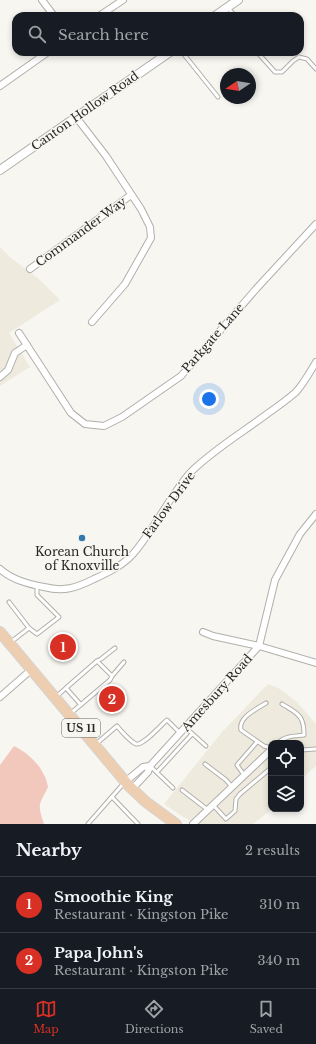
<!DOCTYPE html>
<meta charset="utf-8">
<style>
body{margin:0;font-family:"Libre Baskerville",serif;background:#242831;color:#f1f3f6}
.controls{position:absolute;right:12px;bottom:12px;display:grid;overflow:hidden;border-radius:8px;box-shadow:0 2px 6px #0003}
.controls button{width:36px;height:36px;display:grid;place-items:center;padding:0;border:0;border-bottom:1px solid #363941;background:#171b24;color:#f1f3f6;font:20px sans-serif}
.compass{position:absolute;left:220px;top:68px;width:36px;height:36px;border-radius:50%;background:#171b24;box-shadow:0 2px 6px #0003;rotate:258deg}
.you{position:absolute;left:209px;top:399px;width:14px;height:14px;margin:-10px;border:3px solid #fff;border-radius:50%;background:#1a73e8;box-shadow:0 0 0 6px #1a73e833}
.badge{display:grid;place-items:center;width:26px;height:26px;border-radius:50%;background:#d93025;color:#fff;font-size:13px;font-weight:700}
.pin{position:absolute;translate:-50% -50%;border:2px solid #fff;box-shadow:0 1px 4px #0006}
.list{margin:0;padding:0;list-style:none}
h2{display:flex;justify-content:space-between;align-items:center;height:52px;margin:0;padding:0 16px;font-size:17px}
h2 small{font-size:13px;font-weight:400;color:#9ea1a6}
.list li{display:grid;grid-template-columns:26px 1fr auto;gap:12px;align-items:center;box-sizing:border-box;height:56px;padding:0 16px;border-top:1px solid #363941}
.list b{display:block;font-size:15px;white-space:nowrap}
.list p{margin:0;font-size:13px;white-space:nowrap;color:#9ea1a6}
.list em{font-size:13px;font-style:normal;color:#9ea1a6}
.icon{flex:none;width:22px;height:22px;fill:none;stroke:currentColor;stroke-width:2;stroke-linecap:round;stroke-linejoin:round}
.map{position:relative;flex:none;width:316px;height:824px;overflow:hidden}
.search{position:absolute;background:#171b24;box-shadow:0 2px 6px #0003;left:12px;right:12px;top:12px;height:44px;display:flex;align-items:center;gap:10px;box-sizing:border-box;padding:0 14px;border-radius:12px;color:#9ea1a6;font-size:15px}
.sheet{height:164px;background:#171b24}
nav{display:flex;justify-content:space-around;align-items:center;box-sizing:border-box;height:56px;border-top:1px solid #363941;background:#171b24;font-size:11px;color:#9ea1a6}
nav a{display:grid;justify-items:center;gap:2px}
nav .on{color:#d93025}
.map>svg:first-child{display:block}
.built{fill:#eeebde}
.green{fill:#f2c7bc}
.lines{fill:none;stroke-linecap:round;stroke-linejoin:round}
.service-casing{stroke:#b1afaa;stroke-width:5}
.minor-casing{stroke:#b1afaa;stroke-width:8}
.tertiary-casing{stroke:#b1afaa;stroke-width:10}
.primary-casing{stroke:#d4d4d4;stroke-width:12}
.service{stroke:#fff;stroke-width:3}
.minor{stroke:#fff;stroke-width:6}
.tertiary{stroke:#fff;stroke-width:8}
.primary{stroke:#eeceb0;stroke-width:10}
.poi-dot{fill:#3479ae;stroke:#f8f6f1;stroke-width:1.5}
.labels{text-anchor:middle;stroke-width:3;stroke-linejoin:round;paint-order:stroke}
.shield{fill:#f8f6f1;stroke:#676664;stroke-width:1}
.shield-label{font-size:11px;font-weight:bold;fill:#292927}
.street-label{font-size:12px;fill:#292927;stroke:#f8f6f1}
.poi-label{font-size:12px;fill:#292927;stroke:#f8f6f1}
</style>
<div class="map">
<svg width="316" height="824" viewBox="0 0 316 824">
<rect width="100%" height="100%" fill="#f8f6f1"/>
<g class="built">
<path d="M 0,247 L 11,258 L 40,280 L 60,300 L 9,333 L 30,367 L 0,386 Z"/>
<path d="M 268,684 L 280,689 L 297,702 L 316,724 L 316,766 L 301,779 L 301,743 L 271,743 L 271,804 L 269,806 L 271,810 L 253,824 L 200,824 L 194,819 L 191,821 L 183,817 L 164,804 L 222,732 Z"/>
</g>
<path class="green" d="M 14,746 C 25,751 39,763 44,775 C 46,778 47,783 48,787 C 39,805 37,804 44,824 L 0,824 L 0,765 Z"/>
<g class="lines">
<g class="service-casing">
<g id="service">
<path d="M 229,9 L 235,16"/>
<path d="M 182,52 L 218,97"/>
<path d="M 257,52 L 275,72 L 282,72 L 293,61 L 299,57 L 307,59 L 316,69"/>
<path d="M 9,602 L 29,628 L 11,642"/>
<path d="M 29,628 L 37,634 L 59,617 L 37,595 L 37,586"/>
<path d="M 97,661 L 101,659 L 115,648"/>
<path d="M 57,696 L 66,688"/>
<path d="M 266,703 C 257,709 238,717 241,730 L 264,746 L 271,748"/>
<path d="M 81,705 L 66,688 L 97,661 L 112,676"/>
<path d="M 71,713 L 110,680 L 112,676 L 124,662"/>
<path d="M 185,727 L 206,746"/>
<path d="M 278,743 C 284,736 295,736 304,735 C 304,731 304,726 302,721 C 300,713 288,708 282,704"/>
<path d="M 96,744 L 117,726 C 121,731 131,742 136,744 C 143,746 161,725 167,720 L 180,733"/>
<path d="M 301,750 L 316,749"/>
<path d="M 205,764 L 226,780 L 232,787"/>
<path d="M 150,766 L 173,788"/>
<path d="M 157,772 L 192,734"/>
<path d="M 244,775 L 237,765 L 257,742"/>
<path d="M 182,790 L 208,810"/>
<path d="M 112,797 L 138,824"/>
<path d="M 213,805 L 226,819 L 235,811 L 236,799 L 240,794 L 271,768"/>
<path d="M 88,824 L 124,783"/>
</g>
</g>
<g class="minor-casing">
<g id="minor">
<path d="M 42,0 L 54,16"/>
<path d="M 99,16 L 123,0"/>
<path d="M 0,86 L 48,52"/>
<path d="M 76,117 L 106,156 L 141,209 L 150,227 L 151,238 L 125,284 L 92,322"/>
<path d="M 30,269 L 131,195"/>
<path d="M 19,333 L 71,413 L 85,424 L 104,426 L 122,417 L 181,376 L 256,289 L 316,224"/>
<path d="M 0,377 L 8,370 L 15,353 L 27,345"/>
<path d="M 0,569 C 12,580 29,584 44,587 C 64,592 76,588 94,579 C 107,573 122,566 132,555 C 149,536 162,511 177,490 C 182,483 187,475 194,469 C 216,448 243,432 267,414 C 277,407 287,400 296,392 C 304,383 310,372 316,362"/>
<path d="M 203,632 L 213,636 L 259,646 L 316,663"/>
<path d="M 0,697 L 32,669"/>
<path d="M 125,782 L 143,767 L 150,766"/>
<path d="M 132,789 L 148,772 L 150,766 L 259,646 L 275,580 L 300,534 L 316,514"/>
<path d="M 193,824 L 271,750"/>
</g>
</g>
<g class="tertiary-casing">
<g id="tertiary">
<path d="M 215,16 L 238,0"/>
<path d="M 0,170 L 170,52"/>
</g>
</g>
<g class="primary-casing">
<path id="primary" d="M 0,632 L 129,786 L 146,802 L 176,824"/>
</g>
<use href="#service" class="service"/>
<use href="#minor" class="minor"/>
<use href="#tertiary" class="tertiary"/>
<use href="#primary" class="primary"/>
</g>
<circle class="poi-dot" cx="82" cy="538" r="4"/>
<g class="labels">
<rect class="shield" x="62" y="719" width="38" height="18" rx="3"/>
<g class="shield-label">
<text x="81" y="732">US 11</text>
</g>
<g class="street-label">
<text transform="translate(85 111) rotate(-35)" y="4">Canton Hollow Road</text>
<text transform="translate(81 232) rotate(-36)" y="4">Commander Way</text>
<text transform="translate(213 338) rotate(-49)" y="4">Parkgate Lane</text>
<text transform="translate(169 505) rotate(-54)" y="4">Farlow Drive</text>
<text transform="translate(217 693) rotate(-48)" y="4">Amesbury Road</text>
</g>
<g class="poi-label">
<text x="82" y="556">Korean Church<tspan x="82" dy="14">of Knoxville</tspan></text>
</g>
</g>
</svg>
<div class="controls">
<button><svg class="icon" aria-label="locate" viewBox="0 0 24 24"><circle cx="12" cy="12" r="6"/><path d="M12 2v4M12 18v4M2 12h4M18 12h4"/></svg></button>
<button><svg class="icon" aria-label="layers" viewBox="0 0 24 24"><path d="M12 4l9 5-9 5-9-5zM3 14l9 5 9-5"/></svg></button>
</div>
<svg class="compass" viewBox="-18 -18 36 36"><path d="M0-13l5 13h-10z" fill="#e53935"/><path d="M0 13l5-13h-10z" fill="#9ea1a6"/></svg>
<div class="you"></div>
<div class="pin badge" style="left:63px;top:647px">1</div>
<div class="pin badge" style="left:112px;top:699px">2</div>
<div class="search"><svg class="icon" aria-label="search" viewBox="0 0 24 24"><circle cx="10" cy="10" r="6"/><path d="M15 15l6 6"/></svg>Search here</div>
</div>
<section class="sheet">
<h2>Nearby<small>2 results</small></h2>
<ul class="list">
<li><span class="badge">1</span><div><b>Smoothie King</b><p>Restaurant · Kingston Pike</p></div><em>310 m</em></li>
<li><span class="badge">2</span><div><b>Papa John's</b><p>Restaurant · Kingston Pike</p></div><em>340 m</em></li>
</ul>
</section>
<nav>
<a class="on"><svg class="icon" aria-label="map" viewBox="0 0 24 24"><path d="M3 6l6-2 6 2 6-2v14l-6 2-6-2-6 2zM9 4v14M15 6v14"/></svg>Map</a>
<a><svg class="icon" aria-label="directions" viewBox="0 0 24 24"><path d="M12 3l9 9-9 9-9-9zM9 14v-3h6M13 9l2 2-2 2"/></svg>Directions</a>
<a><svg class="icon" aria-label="saved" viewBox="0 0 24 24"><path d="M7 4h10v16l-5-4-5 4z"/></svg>Saved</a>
</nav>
